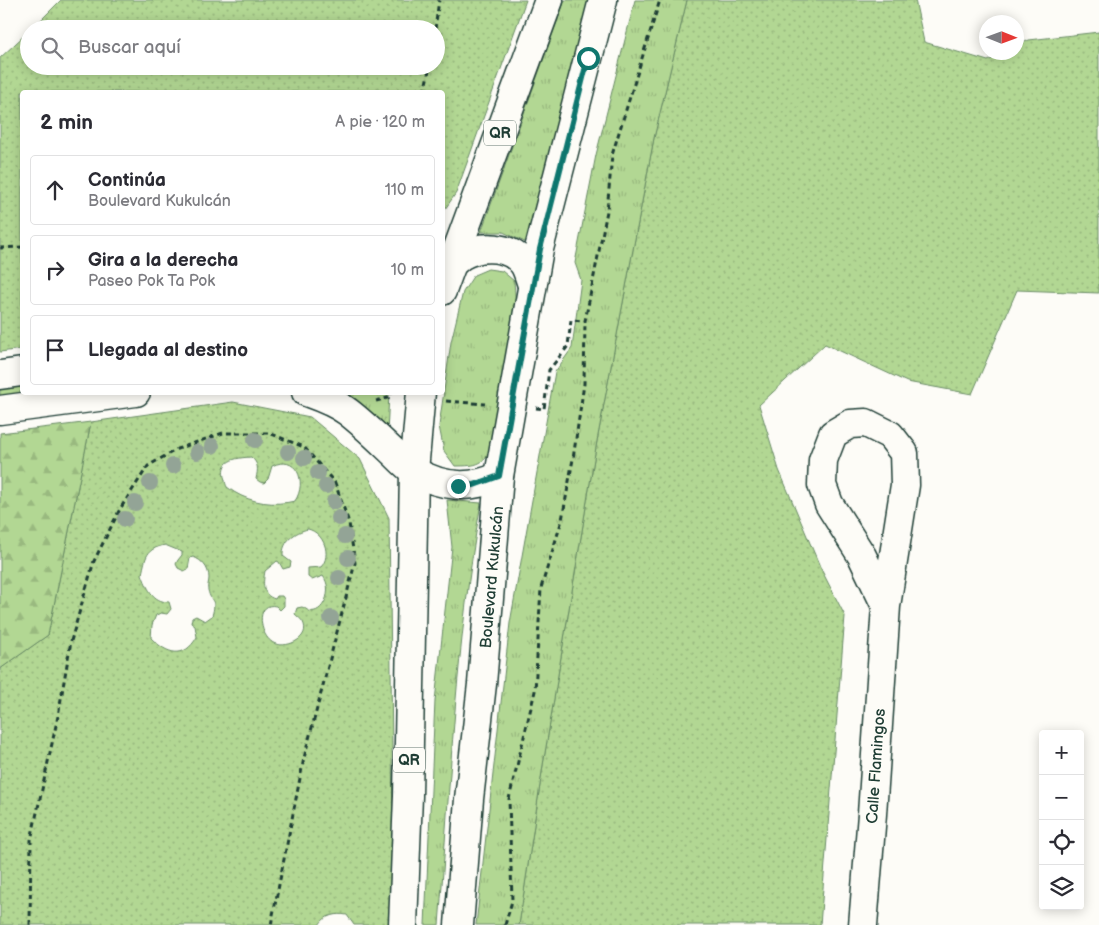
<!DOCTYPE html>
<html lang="es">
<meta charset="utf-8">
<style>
body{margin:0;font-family:"Balsamiq Sans",sans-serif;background:#f2f2f3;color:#2b2b33}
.controls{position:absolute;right:15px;bottom:15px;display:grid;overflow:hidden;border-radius:5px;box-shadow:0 2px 12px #0003}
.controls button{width:45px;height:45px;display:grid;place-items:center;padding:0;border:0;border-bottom:1px solid #e1e1e2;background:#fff;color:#2b2b33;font:25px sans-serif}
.compass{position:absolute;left:979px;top:15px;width:45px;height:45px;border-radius:50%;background:#fff;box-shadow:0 2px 12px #0003;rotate:91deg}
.stop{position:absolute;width:15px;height:15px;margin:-11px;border:4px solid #0f766e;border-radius:50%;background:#fff}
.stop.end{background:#0f766e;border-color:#fff;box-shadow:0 1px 5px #0008}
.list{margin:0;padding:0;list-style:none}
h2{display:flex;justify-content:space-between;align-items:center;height:65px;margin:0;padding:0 20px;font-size:21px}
h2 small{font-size:16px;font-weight:400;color:#7c7c81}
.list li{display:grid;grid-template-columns:32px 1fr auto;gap:15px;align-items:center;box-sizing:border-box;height:70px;margin:0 10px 10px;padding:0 10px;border:1px solid #e1e1e2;border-radius:5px}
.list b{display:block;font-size:19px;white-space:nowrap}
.list p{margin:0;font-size:16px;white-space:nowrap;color:#7c7c81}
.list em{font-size:16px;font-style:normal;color:#7c7c81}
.icon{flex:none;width:28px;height:28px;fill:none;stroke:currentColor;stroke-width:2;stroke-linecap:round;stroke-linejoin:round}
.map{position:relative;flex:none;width:1099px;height:925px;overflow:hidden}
.search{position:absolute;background:#fff;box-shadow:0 2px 12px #0003;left:20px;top:20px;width:425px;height:55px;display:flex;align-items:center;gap:12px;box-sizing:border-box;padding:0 18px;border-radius:28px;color:#7c7c81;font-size:19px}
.panel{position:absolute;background:#fff;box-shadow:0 2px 12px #0003;left:20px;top:90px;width:425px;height:305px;border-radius:5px}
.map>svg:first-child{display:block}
.grass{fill:url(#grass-dots);stroke:#688a64;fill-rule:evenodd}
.forest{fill:url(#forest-firs);stroke:#688a64}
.park{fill:url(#park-tufts);stroke:#688a64}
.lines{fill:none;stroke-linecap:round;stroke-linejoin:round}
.minor-casing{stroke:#1f3d34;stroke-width:31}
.major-casing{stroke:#1f3d34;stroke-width:31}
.path{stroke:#1f3d34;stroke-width:3;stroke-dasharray:5 4;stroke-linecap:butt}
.minor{stroke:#fdfcf7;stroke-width:28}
.major{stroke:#fdfcf7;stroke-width:28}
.tree{fill:#93a496}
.route{stroke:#0f766e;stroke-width:6}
.labels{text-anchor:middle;stroke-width:5;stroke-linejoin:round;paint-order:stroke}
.shield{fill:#fdfcf7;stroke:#62766e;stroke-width:1}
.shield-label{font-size:15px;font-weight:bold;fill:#1f3d34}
.street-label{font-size:16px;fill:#1f3d34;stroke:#fdfcf7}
</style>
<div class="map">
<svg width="1099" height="925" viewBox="0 0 1099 925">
<defs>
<pattern id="grass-dots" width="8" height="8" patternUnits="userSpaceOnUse" patternTransform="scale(1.25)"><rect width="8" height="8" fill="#b2d793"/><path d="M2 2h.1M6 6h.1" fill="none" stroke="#99b97f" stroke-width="1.8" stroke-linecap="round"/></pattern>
<pattern id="forest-firs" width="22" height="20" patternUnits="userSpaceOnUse" patternTransform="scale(1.25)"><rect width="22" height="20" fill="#b2d793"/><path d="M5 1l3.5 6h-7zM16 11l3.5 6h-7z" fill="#99b97f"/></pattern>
<pattern id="park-tufts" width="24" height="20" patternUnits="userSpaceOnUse" patternTransform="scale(1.25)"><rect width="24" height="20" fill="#b2d793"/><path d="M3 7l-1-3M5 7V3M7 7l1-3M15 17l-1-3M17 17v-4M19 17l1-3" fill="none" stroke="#99b97f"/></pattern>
</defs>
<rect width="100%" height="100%" fill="#fdfcf7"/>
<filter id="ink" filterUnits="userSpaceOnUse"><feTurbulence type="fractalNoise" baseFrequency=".02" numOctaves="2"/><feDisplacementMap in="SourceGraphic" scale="10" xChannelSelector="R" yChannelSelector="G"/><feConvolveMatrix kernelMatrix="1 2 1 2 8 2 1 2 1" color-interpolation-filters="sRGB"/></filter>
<g filter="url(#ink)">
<g class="grass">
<path d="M 61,0 L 526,0 L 456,193 L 443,212 L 442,92 L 22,92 L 22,349 L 0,352 L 0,58 L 29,31 L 29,66 L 436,66 L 436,29 L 32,29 Z"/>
<path d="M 687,0 L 915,0 L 924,42 L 988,61 L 1004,53 L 1016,52 L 1017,46 L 1029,40 L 1099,32 L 1099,293 L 1017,290 L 972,394 L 907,382 L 825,344 L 759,405 L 779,470 L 821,569 L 845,616 L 820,925 L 519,925 L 543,765 L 597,441 L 654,138 Z"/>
<path d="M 233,402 L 310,417 L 360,459 L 389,518 L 393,827 L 389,925 L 354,925 L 347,915 C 336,913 325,915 319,925 L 0,925 L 0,669 L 48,635 L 91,422 ZM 251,457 C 259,464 258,469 256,479 L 260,482 L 264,483 L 268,479 L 272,466 C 296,454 308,481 295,501 C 274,506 252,503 234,492 C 232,490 229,489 227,487 C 226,485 225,482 225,480 C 218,460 235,458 251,457 ZM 308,529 C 324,533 332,555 321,567 L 308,568 L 308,577 L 312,580 L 323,576 C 334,590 323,615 309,611 C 307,610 305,608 302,607 L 297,608 L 295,614 C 297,616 302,620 303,622 C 311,638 288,648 276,644 C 259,639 254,601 276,606 L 280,610 L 284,606 L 284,599 L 282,596 L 277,596 L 275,599 C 261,595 263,582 265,571 L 277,561 L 279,562 L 283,569 L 290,567 L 291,562 L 283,556 C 282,541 295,532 308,529 ZM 165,545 L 182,552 L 182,555 L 178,560 L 176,564 L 178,568 L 184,571 L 188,569 L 190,558 L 193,557 C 202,560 209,568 209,578 C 209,582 207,586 208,590 C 211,604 217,598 212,616 L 205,621 L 196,616 L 192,618 L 191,623 L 195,626 L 197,637 C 184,660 167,654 151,638 L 152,625 L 156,615 L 161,613 L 167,614 L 171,609 L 169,602 C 152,602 147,587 142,574 C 146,556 146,549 165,545 Z"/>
</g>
<path class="forest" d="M 91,422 L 48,635 L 0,669 L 0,433 Z"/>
<g class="park">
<path d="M 565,0 L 589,0 L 527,243 L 503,232 L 481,232 Z"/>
<path d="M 635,0 L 687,0 L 654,138 L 597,441 L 543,765 L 519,925 L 476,925 L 510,623 L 555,372 L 572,348 L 581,280 L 575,263 L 596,155 Z"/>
<path d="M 488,269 L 502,271 L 514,281 L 516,307 L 495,444 C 484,465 478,466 455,466 L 444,451 L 439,426 L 451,342 L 463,292 L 474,275 Z"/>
<path d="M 22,386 L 22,392 L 42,393 L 0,398 L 0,389 Z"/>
<path d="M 336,393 L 389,393 L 387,434 Z"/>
<path d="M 447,500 L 481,503 C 456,642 450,784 439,925 L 425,925 L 435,701 L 452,547 Z"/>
</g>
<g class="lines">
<g class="minor-casing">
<g id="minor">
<path d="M 442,271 C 449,266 455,261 461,256 C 481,244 512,245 525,266 C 528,272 530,279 532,285"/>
<path d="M 0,375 L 22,372"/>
<path d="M 306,392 C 320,397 335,402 348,412 C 365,425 381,441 397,456 C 402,461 408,467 414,471 C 441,487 471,490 499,476"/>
<path d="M 0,410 L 136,392"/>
<path d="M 863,925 L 872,814 L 886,606 L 905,485 L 904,453 L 890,435 L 866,423 L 850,424 L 833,434 L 823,460 L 822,485 L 829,504 L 862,556 L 886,606"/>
</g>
</g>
<g class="major-casing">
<g id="major">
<path d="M 442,291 L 549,0"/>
<path d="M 403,925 L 408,796 L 414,471 L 421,392"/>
<path d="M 459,925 L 469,799 L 482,684 L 499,476 L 539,249 L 603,0"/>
</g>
</g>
<g class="path">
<path d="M 435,29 L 439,0"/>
<path d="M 424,92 L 430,66"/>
<path d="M 0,248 L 22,247"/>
<path d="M 376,401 L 391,397 L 391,392"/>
<path d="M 446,401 L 485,404"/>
<path d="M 536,408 L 544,409 L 549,370 L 568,346 L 571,320 L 585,321"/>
<path d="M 30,925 L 31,840 L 58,716 L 71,641 L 94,561 L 120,509 L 148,466 L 177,449 L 223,433 L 269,433 L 304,447 L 335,483 L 349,523 L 355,563 L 304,758 L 271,925"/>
<path d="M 505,925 L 512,901 L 509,799 L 535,691 L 541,588 L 562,520 L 573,459 L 584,384 L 585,321 L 607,211 L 612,155 L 660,0"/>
</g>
<use href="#minor" class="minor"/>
<use href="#major" class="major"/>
</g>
<g class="tree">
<circle cx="255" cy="440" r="8"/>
<circle cx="212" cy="446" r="8"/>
<circle cx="197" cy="452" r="8"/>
<circle cx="288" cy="452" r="8"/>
<circle cx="304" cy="458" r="8"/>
<circle cx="173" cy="466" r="8"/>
<circle cx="318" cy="473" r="8"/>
<circle cx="150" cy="483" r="8"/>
<circle cx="326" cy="486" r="8"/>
<circle cx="334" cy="502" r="8"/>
<circle cx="135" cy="503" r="8"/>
<circle cx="339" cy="518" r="8"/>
<circle cx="125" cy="519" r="8"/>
<circle cx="345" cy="536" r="8"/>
<circle cx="348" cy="558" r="8"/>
<circle cx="339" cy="578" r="8"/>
<circle cx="331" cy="618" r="8"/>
</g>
</g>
<g class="lines" filter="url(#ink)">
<path class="route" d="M 458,486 L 474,485 L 499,476 L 540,249 L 588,58"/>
</g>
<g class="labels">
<g class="shield">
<rect x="484" y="120.5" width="32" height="25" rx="4"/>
<rect x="393" y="747.5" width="32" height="25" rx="4"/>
</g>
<g class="shield-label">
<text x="500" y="138">QR</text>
<text x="409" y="765">QR</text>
</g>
<g class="street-label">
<text transform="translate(491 577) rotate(-85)" y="6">Boulevard Kukulcán</text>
<text transform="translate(875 766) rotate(-86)" y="6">Calle Flamingos</text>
</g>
</g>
</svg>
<div class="controls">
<button>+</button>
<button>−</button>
<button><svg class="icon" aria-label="locate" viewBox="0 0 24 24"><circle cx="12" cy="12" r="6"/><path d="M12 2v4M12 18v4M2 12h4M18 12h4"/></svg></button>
<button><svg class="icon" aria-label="layers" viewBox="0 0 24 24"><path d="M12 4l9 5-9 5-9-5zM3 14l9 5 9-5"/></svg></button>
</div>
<svg class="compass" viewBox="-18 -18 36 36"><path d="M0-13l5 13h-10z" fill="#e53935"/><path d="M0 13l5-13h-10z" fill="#7c7c81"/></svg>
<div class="stop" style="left:588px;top:58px"></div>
<div class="stop end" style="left:458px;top:486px"></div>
<div class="search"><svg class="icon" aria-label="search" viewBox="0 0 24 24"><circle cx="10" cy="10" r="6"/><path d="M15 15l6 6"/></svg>Buscar aquí</div>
<section class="panel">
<h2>2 min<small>A pie · 120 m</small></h2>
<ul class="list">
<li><svg class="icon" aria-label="ahead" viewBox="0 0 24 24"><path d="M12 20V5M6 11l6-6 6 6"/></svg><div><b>Continúa</b><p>Boulevard Kukulcán</p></div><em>110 m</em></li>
<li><svg class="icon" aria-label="right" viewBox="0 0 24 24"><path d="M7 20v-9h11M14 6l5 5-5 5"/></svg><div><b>Gira a la derecha</b><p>Paseo Pok Ta Pok</p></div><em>10 m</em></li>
<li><svg class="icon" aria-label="arrive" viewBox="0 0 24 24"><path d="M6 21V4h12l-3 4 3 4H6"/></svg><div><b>Llegada al destino</b></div></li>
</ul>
</section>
</div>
